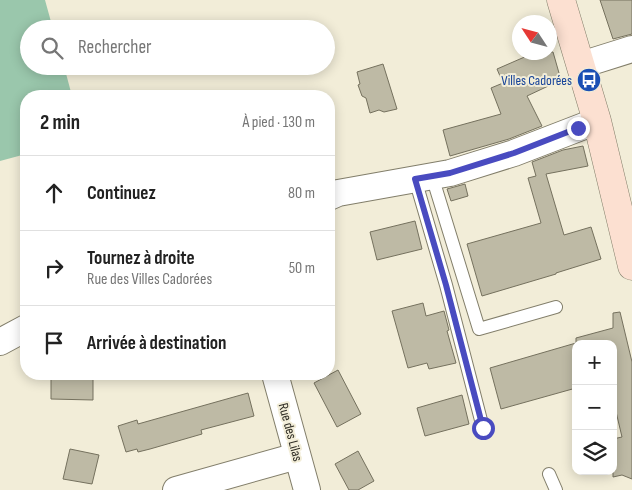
<!DOCTYPE html>
<html lang="fr">
<meta charset="utf-8">
<style>
body{margin:0;font-family:"Sofia Sans Condensed",sans-serif;background:#f6f6f6;color:#222}
.controls{position:absolute;right:15px;bottom:15px;display:grid;overflow:hidden;border-radius:10px;box-shadow:0 2px 12px #0003}
.controls button{width:45px;height:45px;display:grid;place-items:center;padding:0;border:0;border-bottom:1px solid #e0e0e0;background:#fff;color:#222;font:25px sans-serif}
.compass{position:absolute;left:512px;top:15px;width:45px;height:45px;border-radius:50%;background:#fff;box-shadow:0 2px 12px #0003;rotate:306deg}
.stop{position:absolute;width:15px;height:15px;margin:-11px;border:4px solid #494bc0;border-radius:50%;background:#fff}
.stop.end{background:#494bc0;border-color:#fff;box-shadow:0 1px 5px #0008}
.list{margin:0;padding:0;list-style:none}
h2{display:flex;justify-content:space-between;align-items:center;height:65px;margin:0;padding:0 20px;font-size:21px}
h2 small{font-size:16px;font-weight:400;color:#767676}
.list li{display:grid;grid-template-columns:32px 1fr auto;gap:15px;align-items:center;box-sizing:border-box;height:75px;padding:0 20px;border-top:1px solid #e0e0e0}
.list b{display:block;font-size:19px;white-space:nowrap}
.list p{margin:0;font-size:16px;white-space:nowrap;color:#767676}
.list em{font-size:16px;font-style:normal;color:#767676}
.icon{flex:none;width:28px;height:28px;fill:none;stroke:currentColor;stroke-width:2;stroke-linecap:round;stroke-linejoin:round}
.map{position:relative;flex:none;width:632px;height:490px;overflow:hidden}
.search{position:absolute;background:#fff;box-shadow:0 2px 12px #0003;left:20px;top:20px;width:315px;height:55px;display:flex;align-items:center;gap:12px;box-sizing:border-box;padding:0 18px;border-radius:28px;color:#767676;font-size:19px}
.panel{position:absolute;background:#fff;box-shadow:0 2px 12px #0003;left:20px;top:90px;width:315px;height:290px;border-radius:20px}
.map>svg:first-child{display:block}
.green{fill:#9ac7ac}
.building{fill:#bebaa5;stroke:#75715e}
.lines{fill:none;stroke-linecap:round;stroke-linejoin:round}
.lane-casing{stroke:#827e6a;stroke-width:14}
.street-casing{stroke:#827e6a;stroke-width:28}
.secondary-casing{stroke:#827e6a;stroke-width:29}
.lane{stroke:#fff;stroke-width:12}
.street{stroke:#fff;stroke-width:26}
.secondary{stroke:#fce0d1;stroke-width:28}
.route{stroke:#494bc0;stroke-width:6}
.labels{text-anchor:middle;stroke-width:4;stroke-linejoin:round;paint-order:stroke}
.transit-label{font-size:14px;fill:#164399;stroke:#f2edd8;text-anchor:end}
.street-label{font-size:14px;fill:#2f2d25;stroke:#f2edd8}
</style>
<div class="map">
<svg width="632" height="490" viewBox="0 0 632 490">
<rect width="100%" height="100%" fill="#f2edd8"/>
<path class="green" d="M 0,0 L 45,0 L 53,29 L 29,29 L 29,66 L 64,66 L 72,96 L 26,96 L 26,154 L 0,161 Z"/>
<g class="building">
<path d="M 600,0 L 632,0 L 632,34 L 613,39 Z"/>
<path d="M 536,52 L 553,52 L 561,80 L 527,96 L 542,126 L 509,139 L 450,156 L 443,130 L 501,114 L 491,88 L 503,83 L 497,69 Z"/>
<path d="M 383,64 L 397,109 L 384,112 L 379,110 L 370,113 L 366,98 L 362,96 L 358,85 L 360,84 L 357,72 Z"/>
<path d="M 583,146 L 588,166 L 546,174 L 564,235 L 591,227 L 601,259 L 556,273 L 556,274 L 482,296 L 467,244 L 541,223 L 528,178 L 536,176 L 532,162 L 563,150 Z"/>
<path d="M 465,184 L 468,196 L 451,201 L 447,189 Z"/>
<path d="M 415,221 L 422,249 L 377,260 L 370,232 Z"/>
<path d="M 423,303 L 426,316 L 444,311 L 449,330 L 447,331 L 456,363 L 429,369 L 427,363 L 408,368 L 392,311 Z"/>
<path d="M 620,312 L 632,362 L 632,479 L 622,475 L 613,477 L 613,439 L 622,437 L 613,399 L 613,344 L 576,344 L 576,338 L 613,328 L 613,313 Z"/>
<path d="M 576,343 L 576,388 L 501,409 L 490,368 Z"/>
<path d="M 338,370 L 361,414 L 337,427 L 314,383 Z"/>
<path d="M 51,376 L 93,377 L 93,400 L 51,399 Z"/>
<path d="M 248,393 L 254,416 L 201,430 L 202,434 L 150,449 L 138,452 L 137,449 L 126,452 L 118,426 L 137,420 L 138,424 Z"/>
<path d="M 462,395 L 469,424 L 425,436 L 417,408 Z"/>
<path d="M 70,449 L 99,455 L 92,484 L 63,479 Z"/>
<path d="M 358,451 L 374,481 L 358,490 L 349,490 L 335,464 Z"/>
</g>
<g class="lines">
<g class="lane-casing">
<g id="lane">
<path d="M 432,176 L 479,329 L 556,307"/>
<path d="M 415,179 L 446,285 L 483,428"/>
<path d="M 549,474 L 556,490"/>
</g>
</g>
<g class="street-casing">
<g id="street">
<path d="M 581,65 L 632,49"/>
<path d="M 329,197 L 338,193 L 450,173 L 514,153 L 597,121"/>
<path d="M 0,342 L 26,328"/>
<path d="M 275,374 L 307,490"/>
<path d="M 176,490 L 297,456"/>
</g>
</g>
<g class="secondary-casing">
<path id="secondary" d="M 561,0 L 597,121 L 632,266"/>
</g>
<use href="#lane" class="lane"/>
<use href="#street" class="street"/>
<use href="#secondary" class="secondary"/>
</g>
<g class="lines">
<path class="route" d="M 483,428 L 446,285 L 415,179 L 450,173 L 514,153 L 578,128"/>
</g>
<defs>
<g id="bus-disc" transform="scale(1.25)"><circle r="9.5" fill="#1a4fb4" stroke="#f2edd8"/><path d="M-5-6H5V4H4V6H2V4H-2V6H-4V4H-5ZM-3.5-4V0h7V-4ZM-3.5 1.2v1.5H-2V1.2ZM2 1.2v1.5H3.5V1.2Z" fill="#fff"/></g>
</defs>
<g fill-rule="evenodd">
<use href="#bus-disc" x="589" y="80"/>
</g>
<g class="labels">
<g class="transit-label">
<text x="572" y="85">Villes Cadorées</text>
</g>
<g class="street-label">
<text transform="translate(291 432) rotate(75)" y="5">Rue des Lilas</text>
</g>
</g>
</svg>
<div class="controls">
<button>+</button>
<button>−</button>
<button><svg class="icon" aria-label="layers" viewBox="0 0 24 24"><path d="M12 4l9 5-9 5-9-5zM3 14l9 5 9-5"/></svg></button>
</div>
<svg class="compass" viewBox="-18 -18 36 36"><path d="M0-13l5 13h-10z" fill="#e53935"/><path d="M0 13l5-13h-10z" fill="#767676"/></svg>
<div class="stop" style="left:483px;top:428px"></div>
<div class="stop end" style="left:578px;top:128px"></div>
<div class="search"><svg class="icon" aria-label="search" viewBox="0 0 24 24"><circle cx="10" cy="10" r="6"/><path d="M15 15l6 6"/></svg>Rechercher</div>
<section class="panel">
<h2>2 min<small>À pied · 130 m</small></h2>
<ul class="list">
<li><svg class="icon" aria-label="ahead" viewBox="0 0 24 24"><path d="M12 20V5M6 11l6-6 6 6"/></svg><div><b>Continuez</b></div><em>80 m</em></li>
<li><svg class="icon" aria-label="right" viewBox="0 0 24 24"><path d="M7 20v-9h11M14 6l5 5-5 5"/></svg><div><b>Tournez à droite</b><p>Rue des Villes Cadorées</p></div><em>50 m</em></li>
<li><svg class="icon" aria-label="arrive" viewBox="0 0 24 24"><path d="M6 21V4h12l-3 4 3 4H6"/></svg><div><b>Arrivée à destination</b></div></li>
</ul>
</section>
</div>
